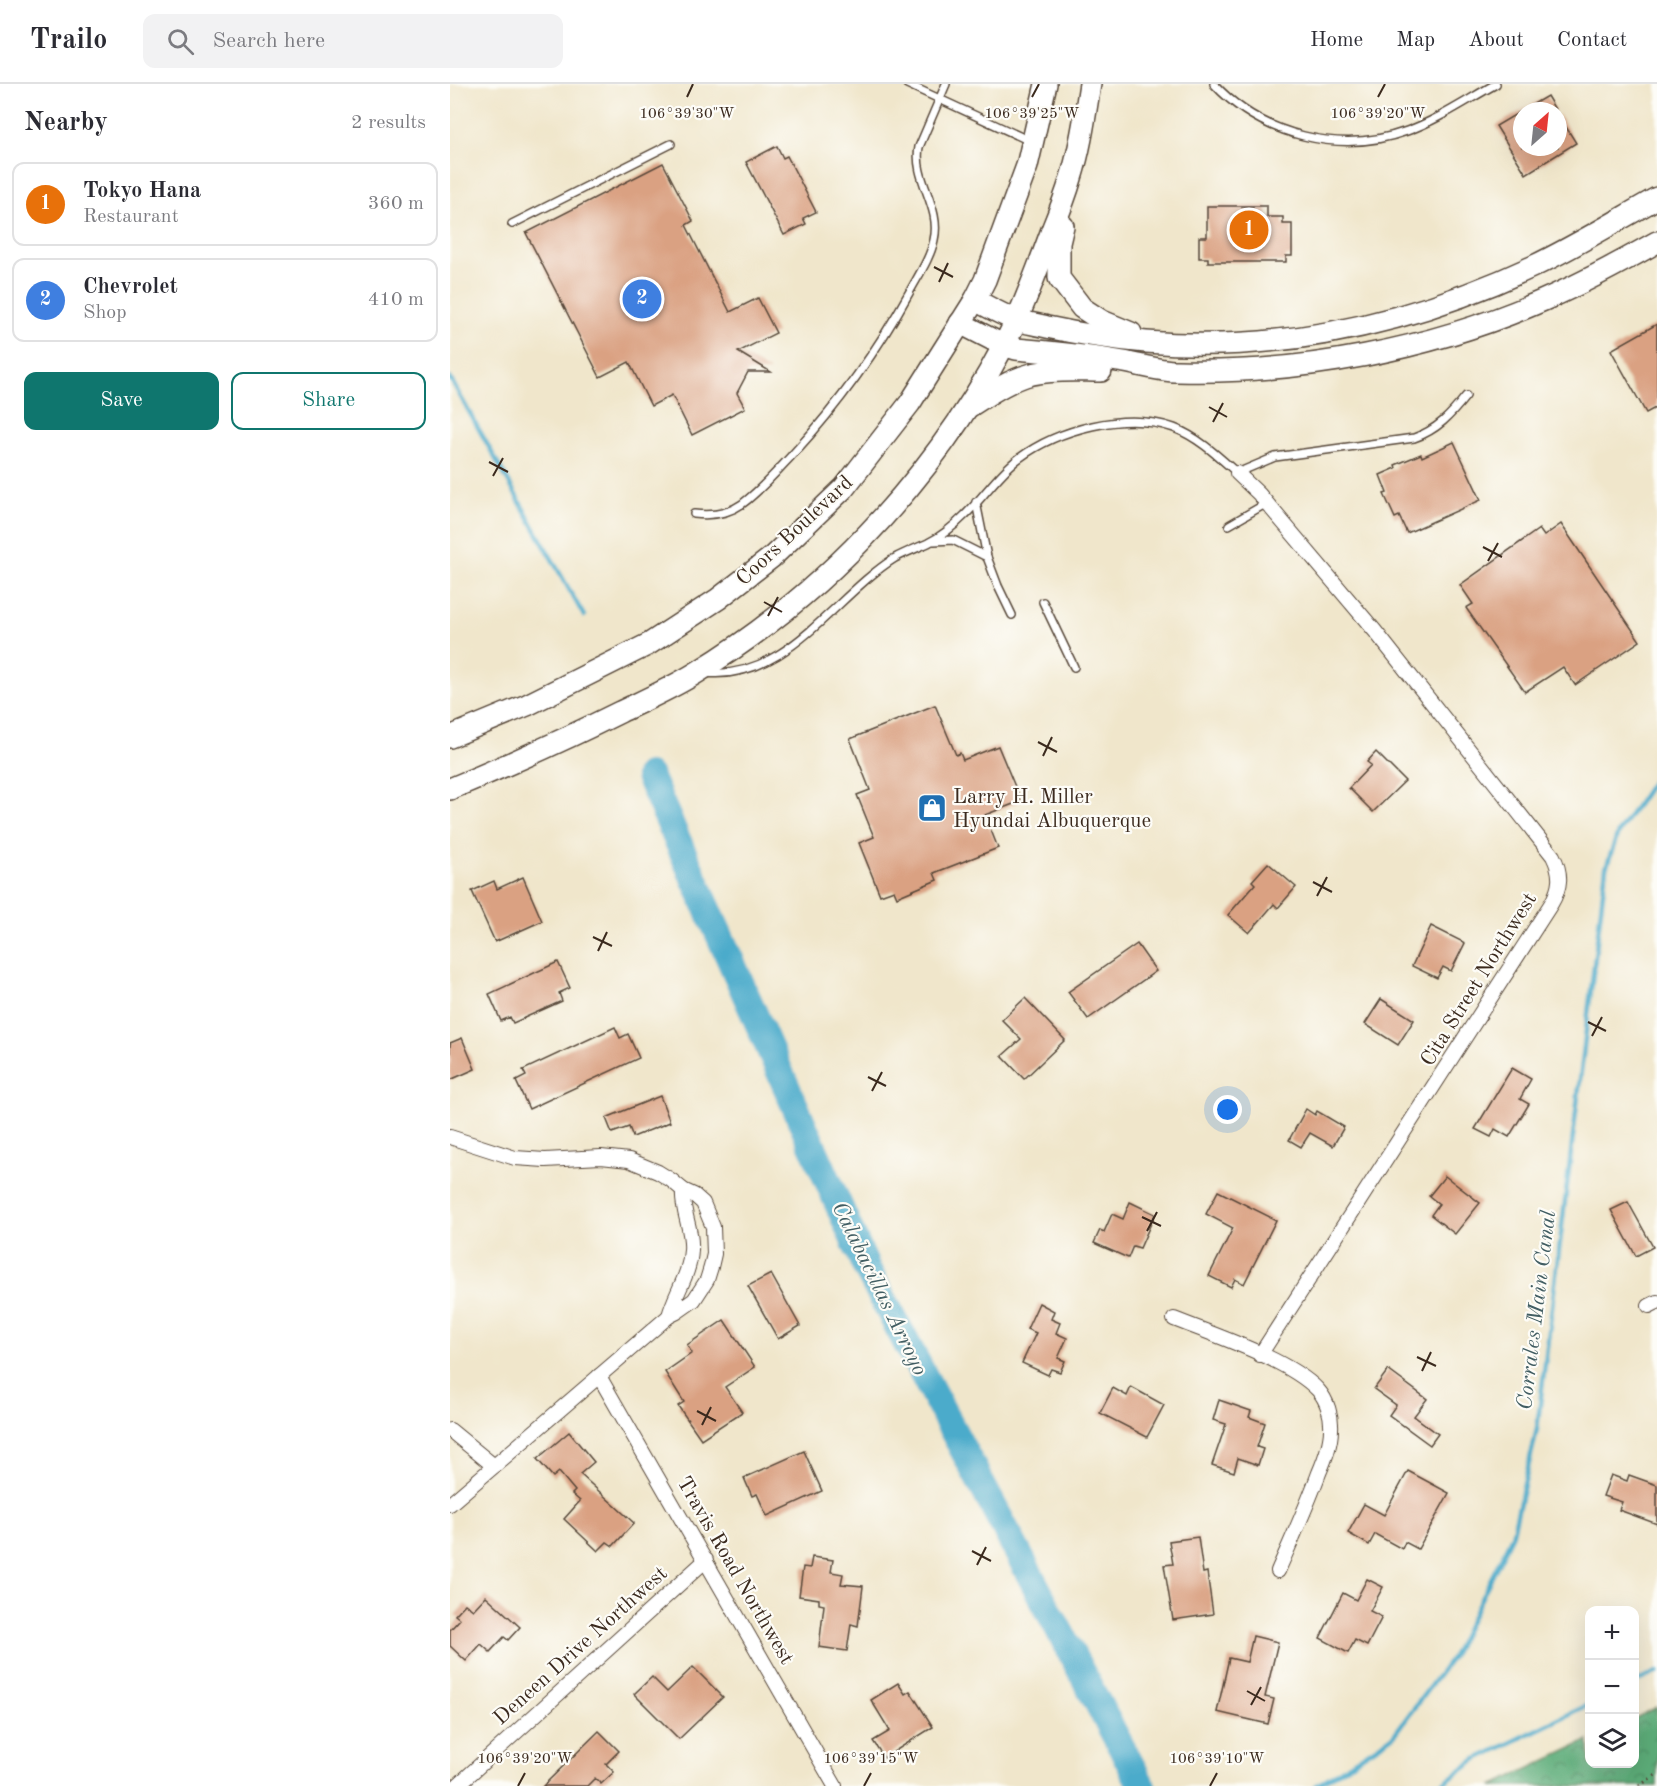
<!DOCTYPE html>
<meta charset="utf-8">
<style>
body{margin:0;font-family:"Old Standard TT",serif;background:#f2f2f3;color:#2b2b33}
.controls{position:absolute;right:18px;bottom:18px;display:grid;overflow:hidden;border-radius:12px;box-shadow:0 6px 24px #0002}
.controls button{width:54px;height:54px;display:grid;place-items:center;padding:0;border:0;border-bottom:2px solid #e1e1e2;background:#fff;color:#2b2b33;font:30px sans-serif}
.compass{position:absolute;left:1063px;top:18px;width:54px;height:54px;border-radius:50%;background:#fff;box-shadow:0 6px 24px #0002;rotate:27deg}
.you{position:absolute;left:778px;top:1026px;width:21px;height:21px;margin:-15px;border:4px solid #fff;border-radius:50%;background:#1a73e8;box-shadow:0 0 0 9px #1a73e833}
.badge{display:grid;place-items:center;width:39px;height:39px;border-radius:50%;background:#0f766e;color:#fff;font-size:20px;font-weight:700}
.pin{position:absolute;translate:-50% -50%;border:3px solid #fff;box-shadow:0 2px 6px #0006}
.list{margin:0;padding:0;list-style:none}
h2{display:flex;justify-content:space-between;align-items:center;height:78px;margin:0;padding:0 24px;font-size:26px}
h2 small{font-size:20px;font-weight:400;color:#7c7c81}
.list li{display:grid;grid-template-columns:39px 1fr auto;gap:18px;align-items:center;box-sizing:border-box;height:84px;margin:0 12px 12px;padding:0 12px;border:2px solid #e1e1e2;border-radius:12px}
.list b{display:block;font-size:22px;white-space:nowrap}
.list p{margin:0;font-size:20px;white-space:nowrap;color:#7c7c81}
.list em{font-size:20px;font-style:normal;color:#7c7c81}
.actions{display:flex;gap:12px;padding:18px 24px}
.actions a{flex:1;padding:14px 0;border:2px solid #0f766e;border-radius:12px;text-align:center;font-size:21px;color:#0f766e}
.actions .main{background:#0f766e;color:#fff}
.icon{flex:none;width:33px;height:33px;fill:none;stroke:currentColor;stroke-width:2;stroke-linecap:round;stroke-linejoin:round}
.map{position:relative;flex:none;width:1207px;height:1702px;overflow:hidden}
header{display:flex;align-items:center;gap:36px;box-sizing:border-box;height:84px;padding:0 30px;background:#fff;border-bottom:2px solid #e1e1e2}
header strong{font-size:28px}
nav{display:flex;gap:33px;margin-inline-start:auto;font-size:21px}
.search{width:420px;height:54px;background:#f2f2f3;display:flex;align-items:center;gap:15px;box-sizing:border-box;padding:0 21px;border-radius:12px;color:#7c7c81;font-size:22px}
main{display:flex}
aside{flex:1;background:#fff}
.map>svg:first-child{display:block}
.forest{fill:url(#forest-crowns);stroke:#4c6b4b;stroke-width:1.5}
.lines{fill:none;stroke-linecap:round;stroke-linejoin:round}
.stream{stroke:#4cabcb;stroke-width:4.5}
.river{stroke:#4cabcb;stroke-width:28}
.building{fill:#daa182}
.service-casing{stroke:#564638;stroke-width:10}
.minor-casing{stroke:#564638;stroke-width:16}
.primary-casing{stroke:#564638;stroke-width:24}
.path{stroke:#564638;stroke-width:3;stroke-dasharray:1.5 4.5;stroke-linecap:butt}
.service{stroke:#fff;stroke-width:7}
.minor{stroke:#fff;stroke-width:14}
.primary{stroke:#fff;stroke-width:21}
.ticks{fill:none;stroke:#3b2a1e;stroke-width:2}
.labels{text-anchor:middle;stroke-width:4.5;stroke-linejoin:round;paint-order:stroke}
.street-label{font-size:21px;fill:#3b2a1e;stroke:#fdfcf7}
.poi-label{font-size:21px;fill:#3b2a1e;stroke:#fdfcf7;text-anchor:start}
.water-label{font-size:22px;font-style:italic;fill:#425e63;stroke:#fdfcf7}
.ticks-label{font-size:15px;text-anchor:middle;fill:#3b2a1e;stroke:#fdfcf7;stroke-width:4.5;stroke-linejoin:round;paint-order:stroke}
</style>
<header>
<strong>Trailo</strong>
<div class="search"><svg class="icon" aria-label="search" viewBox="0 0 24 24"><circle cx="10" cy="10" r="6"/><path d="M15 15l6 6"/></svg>Search here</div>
<nav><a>Home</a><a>Map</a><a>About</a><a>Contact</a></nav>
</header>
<main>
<aside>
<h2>Nearby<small>2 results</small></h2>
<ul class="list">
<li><span class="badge" style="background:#e8710a">1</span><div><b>Tokyo Hana</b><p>Restaurant</p></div><em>360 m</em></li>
<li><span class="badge" style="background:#3f7fe0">2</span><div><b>Chevrolet</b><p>Shop</p></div><em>410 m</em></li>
</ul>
<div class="actions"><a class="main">Save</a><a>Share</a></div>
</aside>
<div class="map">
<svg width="1207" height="1702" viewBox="0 0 1207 1702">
<defs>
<pattern id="forest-crowns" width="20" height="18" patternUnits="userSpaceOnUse" patternTransform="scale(1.5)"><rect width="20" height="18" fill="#5cac78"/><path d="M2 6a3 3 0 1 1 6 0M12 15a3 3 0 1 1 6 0" fill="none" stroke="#4d8c62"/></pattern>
</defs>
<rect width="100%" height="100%" fill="#fdfcf7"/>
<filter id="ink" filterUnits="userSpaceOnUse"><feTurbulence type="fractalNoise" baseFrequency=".0167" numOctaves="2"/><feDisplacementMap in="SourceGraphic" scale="12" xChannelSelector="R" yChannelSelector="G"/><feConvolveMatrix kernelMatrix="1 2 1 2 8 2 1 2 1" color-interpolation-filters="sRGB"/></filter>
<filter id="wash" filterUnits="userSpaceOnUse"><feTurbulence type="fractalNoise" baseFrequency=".008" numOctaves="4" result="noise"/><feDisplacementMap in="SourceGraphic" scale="24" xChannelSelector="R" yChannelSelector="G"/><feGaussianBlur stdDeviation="1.35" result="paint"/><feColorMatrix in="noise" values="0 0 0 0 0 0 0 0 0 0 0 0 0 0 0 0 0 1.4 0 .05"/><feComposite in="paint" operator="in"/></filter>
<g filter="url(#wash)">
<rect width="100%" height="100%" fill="#f0e6cb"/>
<path class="forest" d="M 1207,1623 L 1207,1702 L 1042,1702 L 1139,1656 L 1140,1680 L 1184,1680 L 1185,1634 Z"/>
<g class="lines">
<g class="stream">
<path d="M 0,294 L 134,532"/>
<path d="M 1184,1599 L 1207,1588"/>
<path d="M 866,1702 L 943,1652 L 1002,1573 L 1062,1452 L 1087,1345 L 1156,784 L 1168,749 L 1207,691"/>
<path d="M 989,1702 L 1025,1676 L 1140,1620"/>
</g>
<path class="river" d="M 199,692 L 416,1183 L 692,1702"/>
</g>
<g id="blocks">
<g class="building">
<path d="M 1097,12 L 1106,27 L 1072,27 L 1072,63 L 1108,63 L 1108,30 L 1126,59 L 1076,90 L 1046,42 Z"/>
<path d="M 327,62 L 333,74 L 337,72 L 366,128 L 353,134 L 356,140 L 334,151 L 296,78 Z"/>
<path d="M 213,79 L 243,137 L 236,141 L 280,228 L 308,214 L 326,249 L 288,268 L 321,288 L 298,288 L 287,309 L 295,324 L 242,351 L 222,311 L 201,322 L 179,278 L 150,293 L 76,149 Z"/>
<path d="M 757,122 L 817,122 L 817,133 L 833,133 L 833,140 L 842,140 L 842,172 L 836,172 L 836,178 L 758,178 L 758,174 L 749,174 L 749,153 L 757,153 Z"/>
<path d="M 1207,240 L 1207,323 L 1196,329 L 1161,266 Z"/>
<path d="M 1004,358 L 1031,416 L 957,449 L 949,432 L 945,434 L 934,410 L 937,409 L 930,391 L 946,384 L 945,381 L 971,370 L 972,373 Z"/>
<path d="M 1111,440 L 1190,557 L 1125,601 L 1113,583 L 1075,608 L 1016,524 L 1023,520 L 1010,501 L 1089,445 L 1094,452 Z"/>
<path d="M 485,621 L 506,671 L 510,669 L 513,676 L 548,662 L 571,717 L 535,731 L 548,764 L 484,789 L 487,796 L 447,813 L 444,806 L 430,811 L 409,759 L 424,753 L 407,711 L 420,706 L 400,655 Z"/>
<path d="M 926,668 L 955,697 L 923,728 L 899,704 L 921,681 L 917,678 Z"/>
<path d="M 818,779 L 846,803 L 828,824 L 824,820 L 799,849 L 778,831 L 805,800 L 802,797 Z"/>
<path d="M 73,793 L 92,837 L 45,858 L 22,807 L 44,797 L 47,805 Z"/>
<path d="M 981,842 L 1015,859 L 1001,887 L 993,883 L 987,894 L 962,882 Z"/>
<path d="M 687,860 L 706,887 L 638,935 L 618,908 Z"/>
<path d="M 108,878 L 120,904 L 109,909 L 112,917 L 63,939 L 60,933 L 51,937 L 39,910 Z"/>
<path d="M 575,914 L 615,956 L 574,995 L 552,972 L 571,955 L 552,936 Z"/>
<path d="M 931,915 L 964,936 L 948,961 L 915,940 Z"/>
<path d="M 165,943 L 170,954 L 178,950 L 189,974 L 79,1025 L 66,997 L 76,992 L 73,986 Z"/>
<path d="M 12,954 L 25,985 L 0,996 L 0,959 Z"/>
<path d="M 1062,984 L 1081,995 L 1070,1015 L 1079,1020 L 1059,1053 L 1045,1045 L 1041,1053 L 1025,1045 Z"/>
<path d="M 210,1012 L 220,1038 L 183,1053 L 179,1043 L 162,1049 L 156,1034 Z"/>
<path d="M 856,1025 L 865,1031 L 867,1027 L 894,1043 L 883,1062 L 860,1049 L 851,1063 L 839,1056 Z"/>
<path d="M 995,1092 L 1030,1119 L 1005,1150 L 981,1131 L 989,1120 L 979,1112 Z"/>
<path d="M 768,1107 L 826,1136 L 794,1200 L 785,1195 L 781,1203 L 759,1192 L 783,1144 L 756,1130 Z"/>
<path d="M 680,1118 L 705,1130 L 690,1164 L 683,1162 L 678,1174 L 644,1159 L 650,1146 L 654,1148 L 662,1130 L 673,1135 Z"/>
<path d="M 1178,1118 L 1203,1163 L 1186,1172 L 1161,1126 Z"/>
<path d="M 321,1190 L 350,1242 L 328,1255 L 298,1202 Z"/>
<path d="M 589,1219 L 604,1227 L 601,1235 L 610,1239 L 606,1249 L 617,1254 L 608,1274 L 615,1277 L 610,1288 L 601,1285 L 598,1291 L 572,1279 L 586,1249 L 577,1245 Z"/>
<path d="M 274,1236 L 305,1283 L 275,1303 L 292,1328 L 251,1355 L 228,1322 L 234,1318 L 215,1288 L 242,1269 L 237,1261 Z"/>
<path d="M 938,1286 L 977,1315 L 964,1332 L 988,1350 L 980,1361 L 939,1331 L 946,1321 L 924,1305 Z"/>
<path d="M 681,1303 L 714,1321 L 697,1353 L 650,1329 L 663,1304 L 677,1312 Z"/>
<path d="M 769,1316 L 801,1327 L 799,1333 L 815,1339 L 807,1363 L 813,1365 L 808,1381 L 788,1374 L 784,1388 L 762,1381 L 776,1340 L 763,1336 Z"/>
<path d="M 119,1348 L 144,1378 L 130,1390 L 184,1439 L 163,1462 L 157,1458 L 148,1467 L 114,1435 L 130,1417 L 122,1410 L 125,1407 L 109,1388 L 103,1393 L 87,1375 Z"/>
<path d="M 354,1367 L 372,1407 L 317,1432 L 307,1410 L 302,1412 L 294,1394 Z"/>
<path d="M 958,1387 L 999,1409 L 968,1465 L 955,1458 L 952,1465 L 925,1450 L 919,1461 L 898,1449 L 914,1420 L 934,1431 Z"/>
<path d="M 1161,1391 L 1177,1397 L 1179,1391 L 1207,1401 L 1207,1440 L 1169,1426 L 1172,1418 L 1153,1412 Z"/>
<path d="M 748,1453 L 753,1489 L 757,1488 L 763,1530 L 723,1536 L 714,1481 L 723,1480 L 719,1457 Z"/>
<path d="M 362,1473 L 383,1476 L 381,1488 L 393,1490 L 391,1500 L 413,1502 L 408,1542 L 401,1540 L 397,1567 L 369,1563 L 374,1521 L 369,1520 L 369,1515 L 349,1512 L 353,1483 L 360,1484 Z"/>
<path d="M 917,1495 L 933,1503 L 920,1527 L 932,1533 L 917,1562 L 905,1556 L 898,1569 L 870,1554 L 893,1509 L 906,1516 Z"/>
<path d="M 36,1512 L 70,1543 L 58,1556 L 54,1553 L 40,1568 L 31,1560 L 16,1577 L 0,1562 L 0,1546 L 10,1535 L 5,1531 L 15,1520 L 23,1526 Z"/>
<path d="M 803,1552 L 828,1558 L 815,1613 L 824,1615 L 818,1640 L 767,1628 L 779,1574 L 797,1578 Z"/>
<path d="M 243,1583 L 273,1613 L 229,1655 L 184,1610 L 202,1593 L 217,1608 Z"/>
<path d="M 448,1599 L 455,1610 L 460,1607 L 483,1643 L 434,1674 L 423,1657 L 440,1647 L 421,1616 Z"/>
<path d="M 149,1647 L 169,1667 L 156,1680 L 164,1688 L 151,1700 L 145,1694 L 137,1702 L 93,1702 Z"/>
</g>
</g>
</g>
<g filter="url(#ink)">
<use href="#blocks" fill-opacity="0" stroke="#564638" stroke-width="1.5"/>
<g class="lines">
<g class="service-casing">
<g id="service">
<path d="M 457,0 L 580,57"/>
<path d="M 764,0 C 812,52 891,71 957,47 C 988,36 1017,16 1046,0"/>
<path d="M 62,140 L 221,60"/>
<path d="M 526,418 L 537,473 L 548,502 L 562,531"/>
<path d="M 244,430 C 261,432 278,430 292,420 C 311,406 328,386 344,369 C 389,320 427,267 459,209 C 468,192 480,175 484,156 C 492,123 463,96 469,63 L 496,0"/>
<path d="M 779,441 L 817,419"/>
<path d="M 484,457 L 503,456 L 537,473"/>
<path d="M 593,518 L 624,583"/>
<path d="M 256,589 C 337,597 384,512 445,474 C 456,468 467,464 478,459 C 492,452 504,442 515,431 C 533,414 547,391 568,375 C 608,345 675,327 724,344 C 748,353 768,372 787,389 L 825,373 L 964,354 C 987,346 1001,331 1016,312"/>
</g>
</g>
<g class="minor-casing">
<g id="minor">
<path d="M 787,389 L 809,410 L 925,547 L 1103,772 C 1112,790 1111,803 1101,820 L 810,1271"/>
<path d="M 0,1053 L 65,1074 L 95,1076 L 151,1073 L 179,1076 L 208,1088 L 221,1096 L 233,1106 L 244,1111 L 253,1119 L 263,1143 L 264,1170 L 261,1183 L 257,1196 L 244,1216 L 227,1228 L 219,1232 L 0,1420"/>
<path d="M 1199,1222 L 1207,1218"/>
<path d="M 219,1232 C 225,1209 240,1191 241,1166 C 243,1145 231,1127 233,1106"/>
<path d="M 724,1235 C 764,1251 840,1276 868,1306 C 877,1316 882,1332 881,1345 C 881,1360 875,1375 869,1389 C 857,1422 842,1455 828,1487"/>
<path d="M 149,1292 L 385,1702"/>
<path d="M 0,1346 L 44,1382"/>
<path d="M 7,1702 L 256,1476"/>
</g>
</g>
<g class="primary-casing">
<g id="primary">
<path d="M 613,142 L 609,159 L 609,194 L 632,224 L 652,237 L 681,249"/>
<path d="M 525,216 C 538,223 552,231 566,236 C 575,239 587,240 597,243 C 629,250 662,255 696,258 C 832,269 960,240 1084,182 C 1126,162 1166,137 1207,114"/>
<path d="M 510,239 L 553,261 L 566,265 C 602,268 638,272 674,278 C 691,281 710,287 727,287 C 852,290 980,266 1094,216 C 1133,199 1170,179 1207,158"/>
<path d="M 520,322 C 539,310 559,296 582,290 C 604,285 629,287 651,287"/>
<path d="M 0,653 L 77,621 L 199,560 L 268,515 L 322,473 L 394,404 L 460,319 L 525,216 L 535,196 L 577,82 L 596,0"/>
<path d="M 0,705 C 58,681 114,656 170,628 C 195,616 222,604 246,589 C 382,506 498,379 567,235 C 580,206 591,176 602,146 C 609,129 616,111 621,94 C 631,63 635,31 640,0"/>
</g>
</g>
<path class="path" d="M 1189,1702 L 1207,1690"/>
<use href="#service" class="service"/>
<use href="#minor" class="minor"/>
<use href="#primary" class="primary"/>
</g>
</g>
<path class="ticks" d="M 237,13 L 243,0M 582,13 L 589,0M 928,13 L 935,0M 484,183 L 503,193M 489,198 L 498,179M 759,323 L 777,333M 763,338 L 773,319M 39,378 L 58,388M 43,392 L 53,374M 1033,463 L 1052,473M 1038,477 L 1048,459M 314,518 L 332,528M 318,532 L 328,513M 588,658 L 607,668M 593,672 L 602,653M 863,798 L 882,808M 867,812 L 877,793M 143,853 L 162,862M 148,867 L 157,848M 1138,938 L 1156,947M 1142,952 L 1152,933M 418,993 L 436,1002M 422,1007 L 432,988M 692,1133 L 711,1142M 697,1147 L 707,1128M 967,1273 L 986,1282M 972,1287 L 981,1268M 247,1327 L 266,1337M 252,1341 L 261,1323M 522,1467 L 541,1477M 527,1481 L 536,1463M 797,1607 L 815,1617M 801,1621 L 811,1603M 68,1702 L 75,1689M 414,1702 L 421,1689M 760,1702 L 767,1689"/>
<defs>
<g id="shop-square" transform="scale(1.5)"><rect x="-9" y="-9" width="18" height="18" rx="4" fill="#1f6fb2" stroke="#fdfcf7"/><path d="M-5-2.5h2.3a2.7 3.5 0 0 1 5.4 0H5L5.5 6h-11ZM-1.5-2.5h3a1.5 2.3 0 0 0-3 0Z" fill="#fff"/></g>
</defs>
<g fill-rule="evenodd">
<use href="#shop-square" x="482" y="724"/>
</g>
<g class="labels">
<g class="street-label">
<text transform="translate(344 446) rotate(-43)" y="7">Coors Boulevard</text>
<text transform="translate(1028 895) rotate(-58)" y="7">Cita Street Northwest</text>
<text transform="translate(286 1486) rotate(60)" y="7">Travis Road Northwest</text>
<text transform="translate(130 1561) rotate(-42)" y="7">Deneen Drive Northwest</text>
</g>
<g class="poi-label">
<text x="503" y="719">Larry H. Miller<tspan x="503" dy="24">Hyundai Albuquerque</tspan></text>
</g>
<g class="water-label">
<text transform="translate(431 1204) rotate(64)" y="8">Calabacillas Arroyo</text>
<text transform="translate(1085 1226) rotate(-83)" y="8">Corrales Main Canal</text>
</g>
</g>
<g class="ticks-label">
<text x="237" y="34">106°39'30"W</text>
<text x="582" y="34">106°39'25"W</text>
<text x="928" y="34">106°39'20"W</text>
<text x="75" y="1679">106°39'20"W</text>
<text x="421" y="1679">106°39'15"W</text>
<text x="767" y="1679">106°39'10"W</text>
</g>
</svg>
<div class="controls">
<button>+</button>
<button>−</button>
<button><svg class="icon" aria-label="layers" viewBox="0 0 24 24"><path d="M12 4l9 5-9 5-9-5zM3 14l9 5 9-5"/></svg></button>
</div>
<svg class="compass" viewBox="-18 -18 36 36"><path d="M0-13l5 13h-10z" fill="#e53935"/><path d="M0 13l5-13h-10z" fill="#7c7c81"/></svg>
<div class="you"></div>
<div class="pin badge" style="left:799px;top:146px;background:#e8710a">1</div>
<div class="pin badge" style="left:192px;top:215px;background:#3f7fe0">2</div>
</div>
</main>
